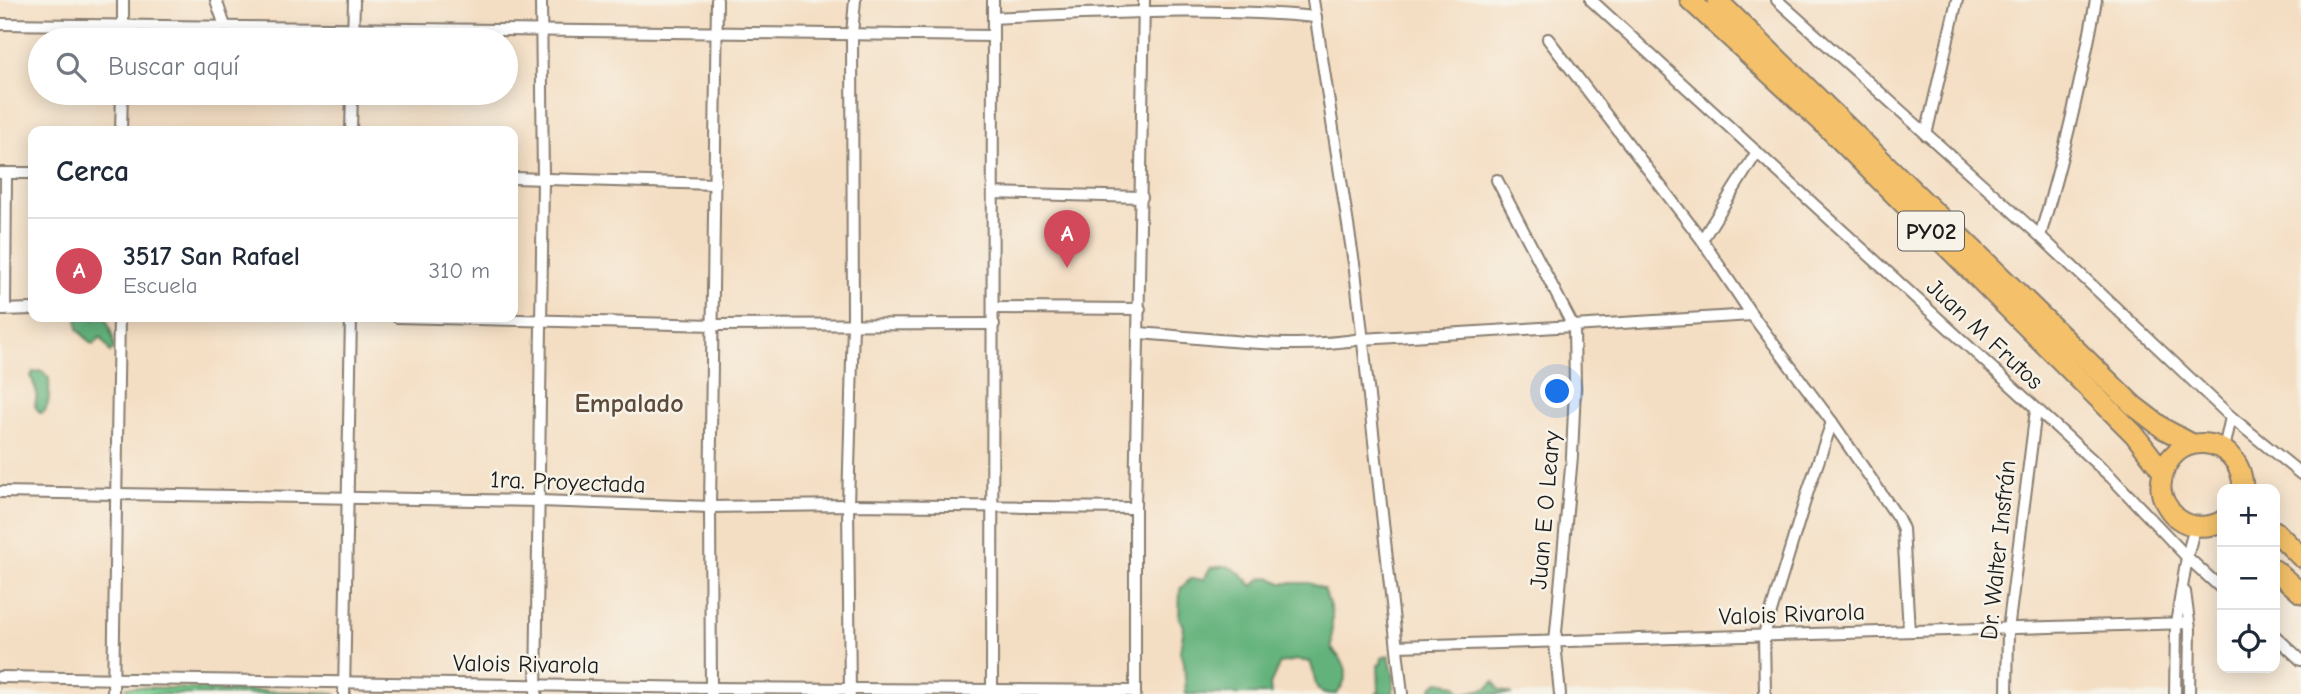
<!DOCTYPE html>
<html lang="es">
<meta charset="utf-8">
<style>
body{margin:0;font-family:"Comic Neue",sans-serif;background:#f6f6f7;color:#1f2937}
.controls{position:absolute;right:21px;bottom:21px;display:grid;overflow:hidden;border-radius:14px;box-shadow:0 4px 18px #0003}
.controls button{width:63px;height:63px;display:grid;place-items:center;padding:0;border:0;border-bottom:2px solid #e0e1e3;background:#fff;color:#1f2937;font:35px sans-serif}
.you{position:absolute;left:1558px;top:392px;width:24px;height:24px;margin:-18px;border:5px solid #fff;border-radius:50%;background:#1a73e8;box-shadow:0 0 0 10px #1a73e833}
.badge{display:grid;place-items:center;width:46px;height:46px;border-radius:50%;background:#d1495b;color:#fff;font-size:23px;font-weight:700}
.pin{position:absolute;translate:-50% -58px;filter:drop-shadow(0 2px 4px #0008)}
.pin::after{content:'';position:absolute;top:37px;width:24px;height:21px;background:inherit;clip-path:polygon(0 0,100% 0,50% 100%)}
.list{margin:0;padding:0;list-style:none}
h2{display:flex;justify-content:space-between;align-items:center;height:91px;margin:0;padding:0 28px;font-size:30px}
h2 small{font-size:23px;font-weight:400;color:#747a83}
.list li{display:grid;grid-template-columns:46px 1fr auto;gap:21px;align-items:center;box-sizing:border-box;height:105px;padding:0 28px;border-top:2px solid #e0e1e3}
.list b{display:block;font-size:26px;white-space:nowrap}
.list p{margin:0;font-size:23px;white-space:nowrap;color:#747a83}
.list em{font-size:23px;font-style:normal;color:#747a83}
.icon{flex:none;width:38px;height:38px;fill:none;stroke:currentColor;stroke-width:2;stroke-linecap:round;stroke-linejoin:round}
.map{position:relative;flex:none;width:2301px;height:694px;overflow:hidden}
.search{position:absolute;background:#fff;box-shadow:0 4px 18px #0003;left:28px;top:28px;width:490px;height:77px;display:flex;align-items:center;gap:18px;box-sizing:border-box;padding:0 24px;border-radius:38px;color:#747a83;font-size:26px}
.panel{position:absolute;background:#fff;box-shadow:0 4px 18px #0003;left:28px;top:126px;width:490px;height:196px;border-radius:14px}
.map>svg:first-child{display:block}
.green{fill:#7bcf91;stroke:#4c7656;stroke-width:2}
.forest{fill:#64b27b;stroke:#40674c;stroke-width:2}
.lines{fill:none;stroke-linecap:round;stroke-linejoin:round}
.street-casing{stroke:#887d70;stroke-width:14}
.highway-casing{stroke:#887d70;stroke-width:23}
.street{stroke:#fff;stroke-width:10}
.highway{stroke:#f4c16a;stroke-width:19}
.labels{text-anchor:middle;stroke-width:5;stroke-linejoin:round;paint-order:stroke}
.shield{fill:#f7f3e8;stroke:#5e5c59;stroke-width:2}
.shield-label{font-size:23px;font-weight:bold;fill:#1c1c1c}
.street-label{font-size:24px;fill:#1c1c1c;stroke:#f7f3e8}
.neighbourhood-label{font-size:26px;font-weight:bold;fill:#5c4939;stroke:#f7f3e8}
</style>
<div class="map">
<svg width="2301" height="694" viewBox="0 0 2301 694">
<rect width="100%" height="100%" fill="#f7f3e8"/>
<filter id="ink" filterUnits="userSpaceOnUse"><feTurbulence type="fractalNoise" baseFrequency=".0143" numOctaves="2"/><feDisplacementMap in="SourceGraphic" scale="14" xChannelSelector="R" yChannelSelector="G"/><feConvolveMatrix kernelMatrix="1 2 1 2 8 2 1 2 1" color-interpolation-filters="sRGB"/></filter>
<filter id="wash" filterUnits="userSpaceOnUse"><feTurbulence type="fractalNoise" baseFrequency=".00686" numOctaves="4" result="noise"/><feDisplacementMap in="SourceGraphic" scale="28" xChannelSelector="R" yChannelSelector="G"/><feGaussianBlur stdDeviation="1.57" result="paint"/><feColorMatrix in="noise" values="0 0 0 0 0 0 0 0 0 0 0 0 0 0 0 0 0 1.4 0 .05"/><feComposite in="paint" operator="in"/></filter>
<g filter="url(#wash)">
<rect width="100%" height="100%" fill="#f4dec3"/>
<path class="green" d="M 126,687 L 336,693 L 336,694 L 126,694 Z"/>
<g class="forest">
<path d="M 77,317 L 92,317 L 95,320 L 106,317 L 113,338 L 114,349 L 110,352 L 101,337 L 94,344 L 90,343 L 78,329 Z"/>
<path d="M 42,371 L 49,378 C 49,390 51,402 44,412 L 40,413 L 35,406 L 37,393 L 31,376 L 33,372 Z"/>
<path d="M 1228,566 L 1240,573 L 1253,586 L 1260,579 L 1270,577 L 1281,583 L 1309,583 L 1324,589 L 1332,613 L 1332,649 C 1347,665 1352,673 1337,694 C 1308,694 1319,681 1310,662 L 1298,660 L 1280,663 L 1270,685 L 1271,694 L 1186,694 L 1184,662 L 1180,652 L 1184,626 L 1179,618 L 1180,589 L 1190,579 L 1204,579 L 1210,568 Z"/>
<path d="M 1389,655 L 1394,677 L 1393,694 L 1375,694 L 1379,692 L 1378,665 L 1381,664 L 1382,658 Z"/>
<path d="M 1494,681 L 1499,690 L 1512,694 L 1430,694 L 1433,686 L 1439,682 L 1456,685 L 1462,694 L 1488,688 Z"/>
</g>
</g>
<g filter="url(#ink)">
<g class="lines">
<g class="street-casing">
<g id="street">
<path d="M 216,0 L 225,26"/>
<path d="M 1313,0 L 1355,270 L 1402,694"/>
<path d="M 1591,0 L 2112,478 L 2187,557 L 2222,589"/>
<path d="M 1777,0 L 2040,236 L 2231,417 L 2301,474"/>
<path d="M 993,18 C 1101,13 1208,7 1316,17"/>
<path d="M 0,24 L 993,36"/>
<path d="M 1548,39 L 1702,240 L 1752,315 L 1832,422 L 1898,518 L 1903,529 L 1909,631"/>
<path d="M 123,40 L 123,0"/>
<path d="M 353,40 L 354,0"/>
<path d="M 121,131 L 122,93"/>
<path d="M 351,131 L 352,93"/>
<path d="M 1926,135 L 1957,0"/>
<path d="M 0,173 L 33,173"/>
<path d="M 513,178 L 715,184"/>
<path d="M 1497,180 L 1574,328 L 1575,387 L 1572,456 L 1555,643 L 1560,694"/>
<path d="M 993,193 L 1142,197"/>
<path d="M 2040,236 C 2063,158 2082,80 2096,0"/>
<path d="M 1702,240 L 1757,152"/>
<path d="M 994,308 L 1140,309"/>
<path d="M 1,310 L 33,309"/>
<path d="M 5,310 L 6,173"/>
<path d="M 397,317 L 714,325 L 994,324"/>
<path d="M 1139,333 C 1212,338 1290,351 1362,339 L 1752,315"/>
<path d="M 2224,449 L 2231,417"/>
<path d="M 0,492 L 539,501 L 710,507 L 848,505 L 1135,508"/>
<path d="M 2185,592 L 2190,629 L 2189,694"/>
<path d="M 2275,636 L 2301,660"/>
<path d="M 1397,646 L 2189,623"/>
<path d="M 0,677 L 711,688 L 1135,691"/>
<path d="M 113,694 L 119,317"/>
<path d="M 344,694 L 351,317"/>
<path d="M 536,694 L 543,178 L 541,0"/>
<path d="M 711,694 L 710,507 L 717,0"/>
<path d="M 850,694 L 848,505 L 853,324 L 852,34 L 855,0"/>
<path d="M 992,694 L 993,0"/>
<path d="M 1135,694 L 1135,508 L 1144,0"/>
<path d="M 1765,694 L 1764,635 L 1808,491 L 1832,422"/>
<path d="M 2007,694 L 2008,630 L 2036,410"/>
<path d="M 2175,694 L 2176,624 L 2187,557 L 2195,526"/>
</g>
</g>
<g class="highway-casing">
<g id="highway">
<path d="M 1690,0 L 1823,123 L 2134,434 L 2163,472"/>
<path d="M 1717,0 L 2134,406 L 2164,429 L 2192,444"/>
<path d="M 2222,521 C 2208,529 2190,528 2177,518 C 2168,510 2160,497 2161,485 C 2166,427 2242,431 2243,489"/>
<path d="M 2275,531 L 2301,557"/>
<path d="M 2275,570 L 2301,593"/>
</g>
</g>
<use href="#street" class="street"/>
<use href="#highway" class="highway"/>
</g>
</g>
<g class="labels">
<rect class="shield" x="1898" y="211.5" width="66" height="39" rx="5"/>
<g class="shield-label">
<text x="1931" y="239">PY02</text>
</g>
<g class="street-label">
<text transform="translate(1985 334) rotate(43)" y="8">Juan M Frutos</text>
<text transform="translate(568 482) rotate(2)" y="8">1ra. Proyectada</text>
<text transform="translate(1545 510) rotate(-85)" y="8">Juan E O Leary</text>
<text transform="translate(1998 550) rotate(-84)" y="8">Dr. Walter Insfrán</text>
<text transform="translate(1792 614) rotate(-2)" y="8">Valois Rivarola</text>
<text transform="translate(526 664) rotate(1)" y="8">Valois Rivarola</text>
</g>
<g class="neighbourhood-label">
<text x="629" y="412">Empalado</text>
</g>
</g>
</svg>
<div class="controls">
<button>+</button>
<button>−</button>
<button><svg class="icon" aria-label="locate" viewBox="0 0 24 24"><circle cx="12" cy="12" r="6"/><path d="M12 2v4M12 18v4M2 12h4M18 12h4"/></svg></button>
</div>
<div class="you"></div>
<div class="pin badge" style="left:1067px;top:268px">A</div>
<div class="search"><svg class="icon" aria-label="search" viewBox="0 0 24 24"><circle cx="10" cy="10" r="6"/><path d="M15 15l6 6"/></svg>Buscar aquí</div>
<section class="panel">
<h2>Cerca<small></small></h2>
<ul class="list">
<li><span class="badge">A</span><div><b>3517 San Rafael</b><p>Escuela</p></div><em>310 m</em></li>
</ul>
</section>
</div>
